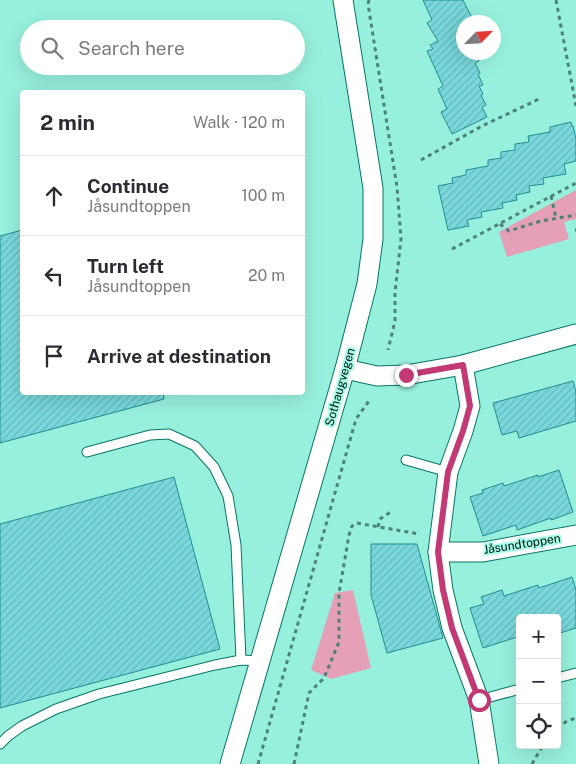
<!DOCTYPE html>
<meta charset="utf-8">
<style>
body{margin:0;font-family:"Public Sans",sans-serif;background:#f2f2f3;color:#2b2b33}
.controls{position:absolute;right:15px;bottom:15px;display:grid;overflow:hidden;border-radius:5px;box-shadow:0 5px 20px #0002}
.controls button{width:45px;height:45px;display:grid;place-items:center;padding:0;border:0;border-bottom:1px solid #e1e1e2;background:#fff;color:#2b2b33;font:25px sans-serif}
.compass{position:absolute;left:456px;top:15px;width:45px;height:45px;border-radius:50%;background:#fff;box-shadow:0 5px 20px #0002;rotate:65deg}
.stop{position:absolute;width:15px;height:15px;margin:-11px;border:4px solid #c23973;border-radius:50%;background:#fff}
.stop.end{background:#c23973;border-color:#fff;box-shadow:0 1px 5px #0008}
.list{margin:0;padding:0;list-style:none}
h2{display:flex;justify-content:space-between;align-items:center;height:65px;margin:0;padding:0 20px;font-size:21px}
h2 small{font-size:16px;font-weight:400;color:#7c7c81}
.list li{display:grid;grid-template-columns:32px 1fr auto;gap:15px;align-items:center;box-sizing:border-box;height:80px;padding:0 20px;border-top:1px solid #e1e1e2}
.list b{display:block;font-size:19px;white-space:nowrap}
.list p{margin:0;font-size:16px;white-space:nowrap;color:#7c7c81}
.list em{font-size:16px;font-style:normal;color:#7c7c81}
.icon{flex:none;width:28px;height:28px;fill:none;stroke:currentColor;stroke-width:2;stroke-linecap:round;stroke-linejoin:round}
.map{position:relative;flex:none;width:576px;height:764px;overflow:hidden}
.search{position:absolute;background:#fff;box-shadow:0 5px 20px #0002;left:20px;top:20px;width:285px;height:55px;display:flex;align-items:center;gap:12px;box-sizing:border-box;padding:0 18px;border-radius:28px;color:#7c7c81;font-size:19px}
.panel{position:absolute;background:#fff;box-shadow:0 5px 20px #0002;left:20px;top:90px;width:285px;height:305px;border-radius:5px}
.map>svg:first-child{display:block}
.park{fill:#e3a0b6}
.building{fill:url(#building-hatch);stroke:#248c90}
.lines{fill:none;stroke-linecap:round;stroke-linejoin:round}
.lane-casing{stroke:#087565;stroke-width:11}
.street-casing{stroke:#087565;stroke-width:21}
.path{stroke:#4d8276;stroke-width:3;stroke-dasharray:4 4;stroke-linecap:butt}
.lane{stroke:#fff;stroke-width:9}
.street{stroke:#fff;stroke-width:19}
.route{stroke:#c23973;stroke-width:6}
.labels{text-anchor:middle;stroke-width:4;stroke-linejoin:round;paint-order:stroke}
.street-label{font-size:12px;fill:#00110c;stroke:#a4fde9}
</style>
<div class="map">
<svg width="576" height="764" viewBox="0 0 576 764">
<defs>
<pattern id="building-hatch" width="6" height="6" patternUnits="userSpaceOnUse" patternTransform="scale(1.25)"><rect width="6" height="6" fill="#79d8dc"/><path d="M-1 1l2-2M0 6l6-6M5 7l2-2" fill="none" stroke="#67b8bc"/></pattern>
</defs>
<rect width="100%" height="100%" fill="#97f0dc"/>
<g class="park">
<path d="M 576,190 L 576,219 L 564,222 L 569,239 L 507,257 L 499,232 Z"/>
<path d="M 353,590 L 371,668 L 331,679 L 311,670 L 335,593 Z"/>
</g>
<g class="building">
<path d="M 423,0 L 463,0 L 472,18 L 468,19 L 470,22 L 464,22 L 464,52 L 475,52 L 479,61 L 475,63 L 480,73 L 478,74 L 483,85 L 479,86 L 483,94 L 481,95 L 486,105 L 482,107 L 487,117 L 452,134 L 441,112 L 447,109 L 438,89 L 443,86 L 427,51 L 433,49 L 430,45 L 438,41 L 427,23 L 432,20 Z"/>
<path d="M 571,122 L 572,126 L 573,126 L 576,139 L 576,161 L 564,164 L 566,174 L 543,178 L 544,184 L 529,186 L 530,192 L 516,195 L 517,200 L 502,203 L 503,208 L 481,212 L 482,217 L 467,220 L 469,226 L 448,230 L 438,186 L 453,183 L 452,178 L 466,175 L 466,170 L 488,166 L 488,160 L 501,158 L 501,152 L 515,150 L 515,144 L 529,142 L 528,136 L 550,132 L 550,127 Z"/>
<path d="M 22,230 L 22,392 L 163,392 L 164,399 L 0,443 L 0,236 Z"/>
<path d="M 573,381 L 576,392 L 576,421 L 519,438 L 517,431 L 502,435 L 493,403 Z"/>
<path d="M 559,470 L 573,512 L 551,520 L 551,518 L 517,530 L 516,525 L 483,536 L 470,497 L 483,493 L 482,490 L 503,483 L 504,486 L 538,475 L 538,477 Z"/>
<path d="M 174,477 L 220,649 L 0,708 L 0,524 Z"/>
<path d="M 371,544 L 417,544 L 443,638 L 387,653 L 371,595 Z"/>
<path d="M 572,577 L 576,590 L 576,628 L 557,634 L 557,618 L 520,618 L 520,636 L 483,648 L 470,608 L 484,604 L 481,597 L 502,590 L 504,596 L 538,585 L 539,588 Z"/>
</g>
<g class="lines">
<g class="lane-casing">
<g id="lane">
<path d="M 87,452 L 150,435 L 169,434 L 195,446 L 214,467 L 228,496 L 236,545 L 241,660"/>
<path d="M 406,460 L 448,472"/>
<path d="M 557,678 L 576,673"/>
<path d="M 479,700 L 520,689"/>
<path d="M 0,744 L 8,736 L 22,726 L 56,709 L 99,694 L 215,665 L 241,660 L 261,661"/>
</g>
</g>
<g class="street-casing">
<g id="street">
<path d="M 463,365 L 470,406 L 463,431 L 448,472 L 438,552 L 443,590 L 452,628 L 479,700 L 489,764"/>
<path d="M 345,369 L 377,376 L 406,375 L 463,365 L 576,334"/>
<path d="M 438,552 L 483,552 L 576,535"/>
<path d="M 230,764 L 345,369 L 367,284 L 373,239 L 373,188 L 343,0"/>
</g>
</g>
<g class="path">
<path d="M 369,0 L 368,4 L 397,187 L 401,239 L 395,292 L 395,321 L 388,350"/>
<path d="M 556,0 L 576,106"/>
<path d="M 421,160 L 482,126 L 537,100 L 539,95"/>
<path d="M 551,196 L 556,218"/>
<path d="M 500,224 L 509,231 L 541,221 L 576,215"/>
<path d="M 575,230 L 576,230"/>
<path d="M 452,249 L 576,183"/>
<path d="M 378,527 L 380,519 L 392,511"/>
<path d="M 557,728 L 567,721 L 576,718"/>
<path d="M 258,764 L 356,419 L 369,401"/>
<path d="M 294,764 L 309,693 L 324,678 L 339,642 L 339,593 L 349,535 L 352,526 L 357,523 L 419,534"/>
<path d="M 532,764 L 543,745"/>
</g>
<use href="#lane" class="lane"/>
<use href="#street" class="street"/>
</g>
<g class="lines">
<path class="route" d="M 406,375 L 463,365 L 470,406 L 463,431 L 448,472 L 438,552 L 443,590 L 452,628 L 479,700"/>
</g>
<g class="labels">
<g class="street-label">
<text transform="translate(340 387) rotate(-74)" y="4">Sothaugvegen</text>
<text transform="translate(522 544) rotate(-9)" y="4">Jåsundtoppen</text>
</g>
</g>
</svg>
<div class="controls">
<button>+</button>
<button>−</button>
<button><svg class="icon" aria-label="locate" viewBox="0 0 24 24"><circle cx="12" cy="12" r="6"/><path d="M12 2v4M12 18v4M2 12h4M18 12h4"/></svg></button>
</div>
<svg class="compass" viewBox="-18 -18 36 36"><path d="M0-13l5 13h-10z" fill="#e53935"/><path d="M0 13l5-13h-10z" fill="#7c7c81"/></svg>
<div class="stop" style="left:479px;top:700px"></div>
<div class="stop end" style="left:406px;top:375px"></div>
<div class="search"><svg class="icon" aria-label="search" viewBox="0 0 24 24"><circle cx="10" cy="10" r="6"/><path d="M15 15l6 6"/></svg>Search here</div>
<section class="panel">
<h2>2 min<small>Walk · 120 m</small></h2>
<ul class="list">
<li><svg class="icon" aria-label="ahead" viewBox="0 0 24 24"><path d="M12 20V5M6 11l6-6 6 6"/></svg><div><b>Continue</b><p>Jåsundtoppen</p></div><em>100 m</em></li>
<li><svg class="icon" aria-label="left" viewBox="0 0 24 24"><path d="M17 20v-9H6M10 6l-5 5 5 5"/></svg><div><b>Turn left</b><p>Jåsundtoppen</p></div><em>20 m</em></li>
<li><svg class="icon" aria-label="arrive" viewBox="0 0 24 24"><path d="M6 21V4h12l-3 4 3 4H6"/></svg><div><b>Arrive at destination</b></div></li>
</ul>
</section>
</div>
